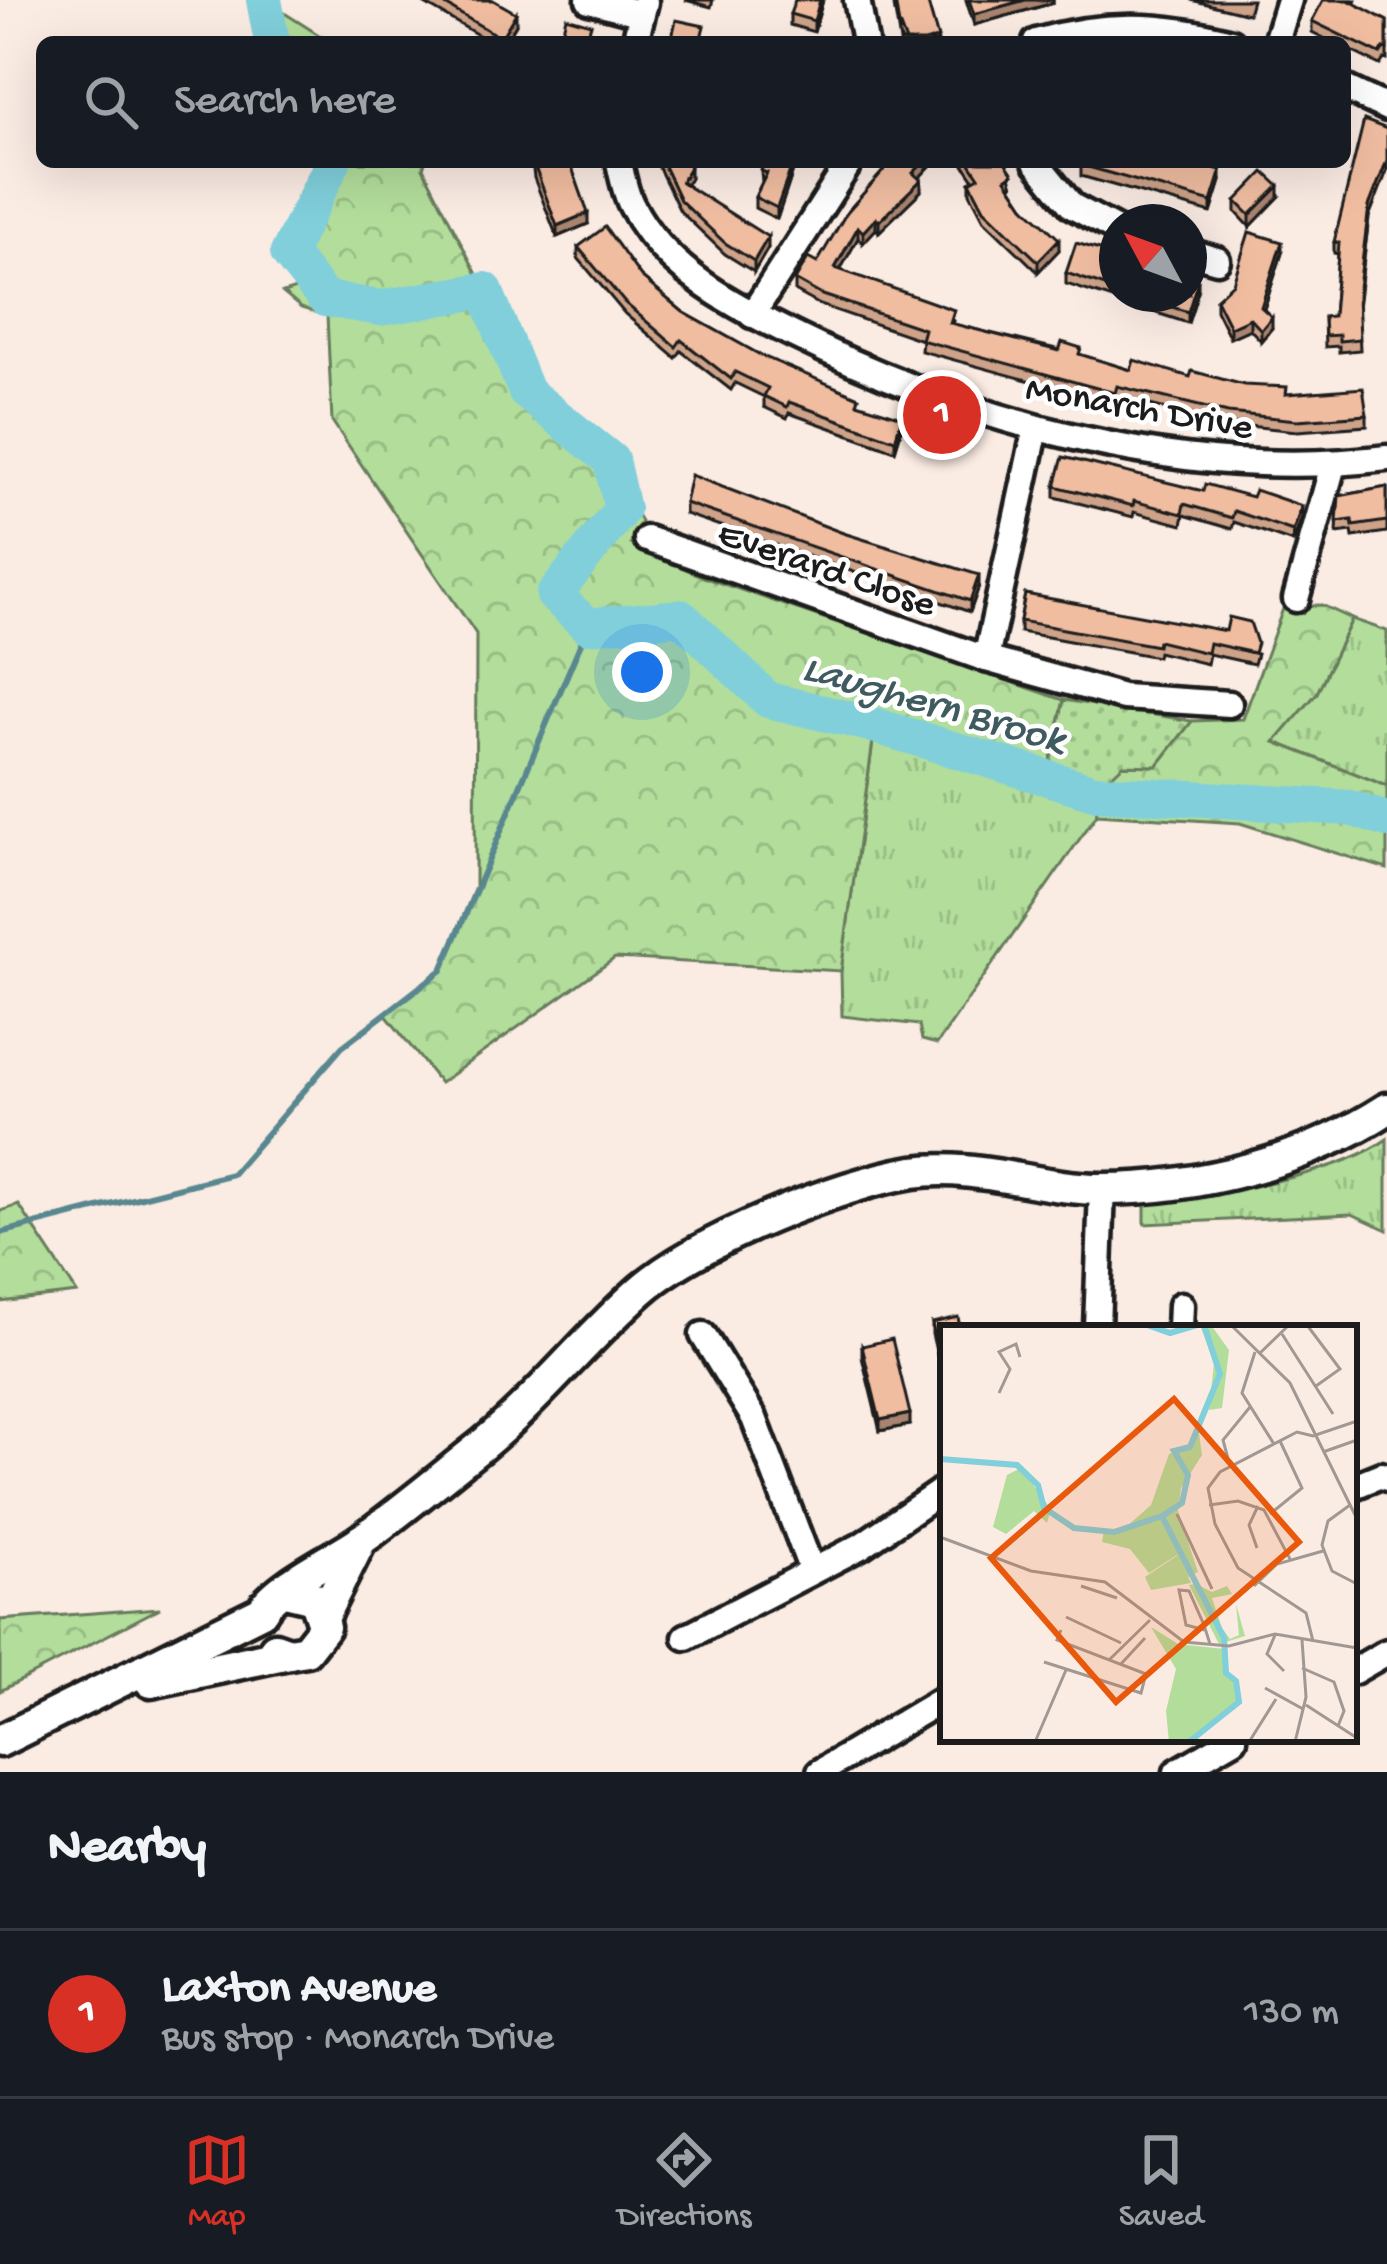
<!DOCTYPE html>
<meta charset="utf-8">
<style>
body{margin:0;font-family:"Gochi Hand",sans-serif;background:#20242c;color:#f1f3f6}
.compass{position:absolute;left:1099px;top:204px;width:108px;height:108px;border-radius:50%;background:#171b24;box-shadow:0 12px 48px #0002;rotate:311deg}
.you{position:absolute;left:642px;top:672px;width:42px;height:42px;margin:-30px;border:9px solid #fff;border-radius:50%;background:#1a73e8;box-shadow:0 0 0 18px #1a73e833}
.badge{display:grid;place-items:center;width:78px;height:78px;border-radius:50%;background:#d93025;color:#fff;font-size:39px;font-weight:700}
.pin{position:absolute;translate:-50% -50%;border:6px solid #fff;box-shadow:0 3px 12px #0006}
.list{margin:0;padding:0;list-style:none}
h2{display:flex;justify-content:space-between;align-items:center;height:156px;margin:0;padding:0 48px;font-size:51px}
h2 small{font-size:39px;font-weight:400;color:#9ea1a6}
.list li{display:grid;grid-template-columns:78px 1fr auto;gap:36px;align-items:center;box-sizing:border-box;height:168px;padding:0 48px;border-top:3px solid #363941}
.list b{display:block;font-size:45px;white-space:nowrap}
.list p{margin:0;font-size:39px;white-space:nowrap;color:#9ea1a6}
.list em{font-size:39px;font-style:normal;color:#9ea1a6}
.icon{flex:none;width:66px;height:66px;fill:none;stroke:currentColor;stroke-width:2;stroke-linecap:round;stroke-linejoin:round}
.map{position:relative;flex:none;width:1387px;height:1772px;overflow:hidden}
.search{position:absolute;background:#171b24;box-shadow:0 12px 48px #0002;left:36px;right:36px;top:36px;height:132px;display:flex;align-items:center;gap:30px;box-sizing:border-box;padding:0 42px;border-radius:18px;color:#9ea1a6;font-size:45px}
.sheet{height:324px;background:#171b24}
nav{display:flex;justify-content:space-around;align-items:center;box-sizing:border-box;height:168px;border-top:3px solid #363941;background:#171b24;font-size:33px;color:#9ea1a6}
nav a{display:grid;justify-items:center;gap:6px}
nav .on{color:#d93025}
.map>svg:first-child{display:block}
.grass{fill:url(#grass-tufts);stroke:#677c5c;stroke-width:3}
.forest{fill:url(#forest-crowns);stroke:#677c5c;stroke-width:3}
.garden{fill:url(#garden-dots);stroke:#677c5c;stroke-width:3}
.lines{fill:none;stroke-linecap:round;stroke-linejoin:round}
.stream{stroke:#58878f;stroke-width:6}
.river{stroke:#80cfdb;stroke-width:36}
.minor-casing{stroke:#1c1c1c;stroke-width:33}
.major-casing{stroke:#1c1c1c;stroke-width:39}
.minor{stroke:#fff;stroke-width:24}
.major{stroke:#fff;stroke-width:30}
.wall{fill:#cea38a;stroke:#1c1c1c;stroke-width:3}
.shaded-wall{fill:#a88471;stroke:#1c1c1c;stroke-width:3}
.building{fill:#f0bda1;stroke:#1c1c1c;stroke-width:3}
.labels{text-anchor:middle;stroke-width:9;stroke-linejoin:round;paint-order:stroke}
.street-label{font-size:39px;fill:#1c1c1c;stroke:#fff}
.water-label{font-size:42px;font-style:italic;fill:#3f5b5f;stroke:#fff}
.inset-river{fill:none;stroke:#80cfdb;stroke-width:6}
.inset-road{fill:none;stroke:#a19893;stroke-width:3}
.view{fill:#e8590c;fill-opacity:0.15;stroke:#e8590c;stroke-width:6}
.inset-edge{fill:none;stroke:#1c1c1c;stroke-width:6}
</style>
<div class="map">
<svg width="1387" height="1772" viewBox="0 0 1387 1772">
<defs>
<pattern id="grass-tufts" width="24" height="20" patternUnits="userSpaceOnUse" patternTransform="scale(3)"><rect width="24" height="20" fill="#b2dd9b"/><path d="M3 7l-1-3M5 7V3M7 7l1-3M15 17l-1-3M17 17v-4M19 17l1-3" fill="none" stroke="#98bd85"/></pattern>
<pattern id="forest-crowns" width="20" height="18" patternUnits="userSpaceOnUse" patternTransform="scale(3)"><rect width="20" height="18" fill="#b2dd9b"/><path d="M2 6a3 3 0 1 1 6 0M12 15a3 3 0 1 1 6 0" fill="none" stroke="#98bd85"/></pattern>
<pattern id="garden-dots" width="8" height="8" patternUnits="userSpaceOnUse" patternTransform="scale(3)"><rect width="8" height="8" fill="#b2dd9b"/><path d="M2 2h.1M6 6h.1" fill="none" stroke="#98bd85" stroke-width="1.8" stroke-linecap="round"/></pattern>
</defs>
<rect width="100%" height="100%" fill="#faebe3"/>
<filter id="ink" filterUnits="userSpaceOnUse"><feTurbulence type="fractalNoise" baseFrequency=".00833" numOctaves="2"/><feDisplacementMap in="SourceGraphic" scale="24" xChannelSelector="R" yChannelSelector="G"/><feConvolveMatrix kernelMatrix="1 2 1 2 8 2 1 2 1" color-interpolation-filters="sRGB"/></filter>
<g filter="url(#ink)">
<g class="grass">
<path d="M 1352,619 L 1387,631 L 1387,786 L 1275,742 L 1317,693 Z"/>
<path d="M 875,727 L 1094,792 L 1097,814 L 937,1044 L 922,1040 L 919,1025 L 842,1016 L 841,971 Z"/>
<path d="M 1387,1139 L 1387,1230 L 1352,1214 L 1145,1224 L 1145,1205 C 1212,1193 1334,1178 1387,1139 Z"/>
</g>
<g class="forest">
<path d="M 264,0 L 330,42 L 272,42 Z"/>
<path d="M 333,162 L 425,162 L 423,168 L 485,290 L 526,392 L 611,460 L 641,522 L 631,544 L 706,578 L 1064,700 L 1047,776 L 875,727 L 841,971 L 615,958 L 440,1083 L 385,1014 L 442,970 L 475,887 L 476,634 L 332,421 L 327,316 L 301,308 L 283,293 L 299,288 L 288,253 Z"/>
<path d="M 1322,605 L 1352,619 L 1317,693 L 1275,742 L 1387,786 L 1387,869 L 1240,823 L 1097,814 L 1094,792 L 1122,765 L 1157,766 L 1192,721 L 1243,719 L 1284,606 Z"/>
<path d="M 19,1205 L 77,1293 L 0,1302 L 0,1211 Z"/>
<path d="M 160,1608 L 0,1691 L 0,1620 Z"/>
</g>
<path class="garden" d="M 1064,700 L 1192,721 L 1157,766 L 1123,765 L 1094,792 L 1047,776 Z"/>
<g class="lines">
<path class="stream" d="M 0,1233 L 232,1174 L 342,1047 L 442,970 L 588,626"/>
<g class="river">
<path d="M 264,0 L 272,42"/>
<path d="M 333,162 L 288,253 L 325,299 L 380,308 L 485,290 L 526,392 L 611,460 L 622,509 L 554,595 L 588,626 L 681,617 L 768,700 L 870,724 L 1094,792 L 1350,808 L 1387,820"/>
</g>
<g class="minor-casing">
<g id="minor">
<path d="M 589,0 L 642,14"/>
<path d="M 857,0 L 865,42"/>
<path d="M 635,42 L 645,2"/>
<path d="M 1036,42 C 1102,22 1164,24 1231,42"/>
<path d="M 1276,42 L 1289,0"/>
<path d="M 1345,88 L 1387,108"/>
<path d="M 619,162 C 622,176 625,193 632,206 C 665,270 732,305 794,335 C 972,423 1187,483 1387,458"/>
<path d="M 1036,162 L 1072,206 L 1117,230"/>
<path d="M 1189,252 L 1217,260"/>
<path d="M 752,315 L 850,162"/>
<path d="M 647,539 L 986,659 L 1123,697 L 1229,704"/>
<path d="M 1296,599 L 1333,465"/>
<path d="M 986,659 L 1036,428"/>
<path d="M 1097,1328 L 1102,1189"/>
<path d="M 1180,1328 L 1181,1305"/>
<path d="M 703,1335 L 754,1418 L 812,1571"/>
<path d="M 1354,1486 L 1381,1475 L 1387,1478"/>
<path d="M 686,1637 L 861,1546 L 943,1490"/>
<path d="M 1354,1671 L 1387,1652"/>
<path d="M 820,1772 L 943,1699"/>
<path d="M 1177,1772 L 1234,1739"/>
</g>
</g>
<g class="major-casing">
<g id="major">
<path d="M 323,1616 L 361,1540"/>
<path d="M 275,1648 L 289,1653 L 306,1650 L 324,1627 L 314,1598 L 285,1591"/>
<path d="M 151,1682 L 289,1653"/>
<path d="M 0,1741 L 262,1611 C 276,1585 338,1557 364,1538 C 401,1511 436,1482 471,1454 C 534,1405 582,1342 641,1290 C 697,1241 839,1184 913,1172 C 976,1163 1040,1189 1102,1189 C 1198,1189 1307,1161 1387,1109"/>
</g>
</g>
<use href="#minor" class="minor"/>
<use href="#major" class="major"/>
</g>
<g class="wall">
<path d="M 418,0 L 493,0 L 516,24 L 505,42 L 490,42 Z"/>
<path d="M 685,0 L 713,0 L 711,7 Z"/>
<path d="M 823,0 L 814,32 L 790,25 L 790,14 Z"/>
<path d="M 893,0 L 927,0 L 938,42 L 902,42 L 901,40 L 900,42 Z"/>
<path d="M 966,0 L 1053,0 L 1053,3 L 974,25 Z"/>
<path d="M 1191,0 L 1252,0 L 1248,14 Z"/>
<path d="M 1323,0 L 1356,0 L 1354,4 L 1387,21 L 1387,60 L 1384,59 L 1380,65 L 1345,48 L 1345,42 L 1332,42 L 1312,32 L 1312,21 Z"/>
<path d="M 532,162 L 588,224 L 557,237 L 534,178 Z"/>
<path d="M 656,162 L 687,162 L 690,178 L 686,185 L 768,248 L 754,272 L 725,254 L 680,211 Z"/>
<path d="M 764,162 L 796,162 L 777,219 L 755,208 L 755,197 L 762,182 L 761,171 Z"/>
<path d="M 891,162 L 934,162 L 919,178 L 921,191 L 879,232 L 876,229 L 863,243 L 858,238 L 840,270 L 954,321 L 953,324 L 1081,355 L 1131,370 L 1190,377 L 1286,394 L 1367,415 L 1367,426 L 1297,431 L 1228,424 L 1117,397 L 1115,404 L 921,351 L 922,340 L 820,305 L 795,291 L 795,280 L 817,263 Z"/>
<path d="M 962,162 L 1005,162 L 1013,185 L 1011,186 L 1024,206 L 1059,250 L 1038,272 L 984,220 L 970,193 L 970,182 L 974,180 Z"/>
<path d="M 1081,165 L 1221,181 L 1211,213 L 1081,176 Z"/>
<path d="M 1279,197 L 1250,227 L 1236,212 L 1236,201 Z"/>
<path d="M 1369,217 L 1358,304 L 1360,350 L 1339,352 L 1339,346 L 1325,347 L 1324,317 L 1333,316 L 1338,254 L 1334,253 L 1334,242 Z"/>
<path d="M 578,247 L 641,277 L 683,312 L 762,356 L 859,404 L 902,428 L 895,451 L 789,413 L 787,418 L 764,407 L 764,397 L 735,383 L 731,390 L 681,351 L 676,358 L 625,314 L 578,258 Z"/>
<path d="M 1282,253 L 1264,309 L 1272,328 L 1261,341 L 1250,329 L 1230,338 L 1216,310 L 1216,299 Z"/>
<path d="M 1117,255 L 1117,294 L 1189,294 L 1198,291 L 1188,323 L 1066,284 L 1066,273 Z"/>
<path d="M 1055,486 L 1302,517 L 1293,542 L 1234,522 L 1232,529 L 1184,515 L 1182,525 L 1134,512 L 1133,517 L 1055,497 Z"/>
<path d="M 1387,487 L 1387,532 L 1353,537 L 1352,531 L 1337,533 L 1339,496 Z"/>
<path d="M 685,503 L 843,533 L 979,586 L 970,612 L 685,514 Z"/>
<path d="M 1025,594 L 1257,654 L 1254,664 L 1209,654 L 1207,664 L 1158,652 L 1157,657 L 1020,632 L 1020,621 Z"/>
<path d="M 932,1323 L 943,1328 L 943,1381 L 932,1334 Z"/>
<path d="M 862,1346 L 910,1425 L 880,1431 L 862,1357 Z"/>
</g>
<g class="shaded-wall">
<path d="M 820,0 L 823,0 L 814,32 L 814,21 Z"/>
<path d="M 1025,0 L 1053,0 L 1053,3 L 974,25 L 974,14 Z"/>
<path d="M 516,13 L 516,24 L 505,42 L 501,42 L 501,38 Z"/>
<path d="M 1387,160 L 1387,171 L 1369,217 L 1358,308 L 1369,206 Z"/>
<path d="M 793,162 L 796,162 L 777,219 L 777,208 Z"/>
<path d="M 924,162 L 934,162 L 913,184 L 913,173 Z"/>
<path d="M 690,167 L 690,178 L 681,194 L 681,182 Z"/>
<path d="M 1221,170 L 1221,181 L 1211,213 L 1211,202 Z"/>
<path d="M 921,180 L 921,191 L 879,232 L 879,221 Z"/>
<path d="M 1279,186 L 1279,197 L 1250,227 L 1250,215 Z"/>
<path d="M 588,213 L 588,224 L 557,237 L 557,226 Z"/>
<path d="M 876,218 L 876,229 L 863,243 L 863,232 Z"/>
<path d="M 858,227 L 858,238 L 835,279 L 835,268 Z"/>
<path d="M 768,237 L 768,248 L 754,272 L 754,261 Z"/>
<path d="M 1059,239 L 1059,250 L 1038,272 L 1038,261 Z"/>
<path d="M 1282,242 L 1282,253 L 1261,318 L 1261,307 Z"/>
<path d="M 1198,280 L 1198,291 L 1188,323 L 1188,312 Z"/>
<path d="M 1272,317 L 1272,328 L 1261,341 L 1261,330 Z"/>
<path d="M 1250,318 L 1250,329 L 1230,338 L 1230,327 Z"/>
<path d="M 902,417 L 902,428 L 895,451 L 895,440 Z"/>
<path d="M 1302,506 L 1302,517 L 1293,542 L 1293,531 Z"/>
<path d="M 979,575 L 979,586 L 970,612 L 970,601 Z"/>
<path d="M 910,1414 L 910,1425 L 880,1431 L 880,1420 Z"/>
</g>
<g class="building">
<path d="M 437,0 L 493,0 L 516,13 L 501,38 Z"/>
<path d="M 795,0 L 820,0 L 814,21 L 790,14 Z"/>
<path d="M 895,0 L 927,0 L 938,38 L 925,42 L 906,42 L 901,29 L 900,33 Z"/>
<path d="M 969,0 L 1025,0 L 974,14 Z"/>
<path d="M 1323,0 L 1351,0 L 1350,1 L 1387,21 L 1387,49 L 1384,48 L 1380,54 L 1312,21 Z"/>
<path d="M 566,17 L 591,24 L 586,42 L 560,42 Z"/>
<path d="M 676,20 L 704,26 L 700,42 L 671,42 Z"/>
<path d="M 1364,120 L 1387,129 L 1387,160 L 1369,206 L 1358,296 L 1360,339 L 1339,341 L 1339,335 L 1325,336 L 1324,317 L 1333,316 L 1339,243 L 1334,242 Z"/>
<path d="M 533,162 L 570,162 L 588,213 L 557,226 Z"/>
<path d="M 662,162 L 687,162 L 690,167 L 681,182 L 768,237 L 754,261 L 725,243 L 680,200 Z"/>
<path d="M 764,162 L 793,162 L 777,208 L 755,197 L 767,173 L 761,171 Z"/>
<path d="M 891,162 L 924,162 L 913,173 L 921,180 L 879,221 L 876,218 L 863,232 L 858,227 L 835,268 L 954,310 L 950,323 L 1059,351 L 1062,342 L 1081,348 L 1079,354 L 1131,370 L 1134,360 L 1190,377 L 1192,371 L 1244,385 L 1287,387 L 1286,394 L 1363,388 L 1367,415 L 1297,420 L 1228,413 L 1117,386 L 1115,393 L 921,340 L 924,329 L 820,294 L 795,280 L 808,258 L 817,263 L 847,212 Z"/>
<path d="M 969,162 L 1005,162 L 1013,174 L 1006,179 L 1024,206 L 1059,239 L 1038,261 L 984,209 L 970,182 L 979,177 Z"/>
<path d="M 1082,162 L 1191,162 L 1221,170 L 1211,202 L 1081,165 Z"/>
<path d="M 1264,172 L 1279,186 L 1250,215 L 1236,201 Z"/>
<path d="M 605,227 L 641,277 L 683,312 L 762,356 L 859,397 L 857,403 L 902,417 L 895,440 L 789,402 L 787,407 L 764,396 L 768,388 L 735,372 L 731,379 L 681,340 L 676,347 L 625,303 L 578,247 Z"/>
<path d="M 1249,232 L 1282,242 L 1261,307 L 1272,317 L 1261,330 L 1250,318 L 1230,327 L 1216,299 L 1233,283 Z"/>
<path d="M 1076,243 L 1117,255 L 1117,290 L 1066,273 Z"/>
<path d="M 1189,277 L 1198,280 L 1188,312 L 1131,294 L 1189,294 Z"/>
<path d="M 1063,457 L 1203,491 L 1205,484 L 1252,497 L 1255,490 L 1302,506 L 1293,531 L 1234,511 L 1232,518 L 1184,504 L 1182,514 L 1134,501 L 1133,506 L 1055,486 Z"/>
<path d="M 691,475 L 843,533 L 979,575 L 970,601 L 685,503 Z"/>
<path d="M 1387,487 L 1387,521 L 1353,526 L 1352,520 L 1337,522 L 1339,496 Z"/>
<path d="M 1025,594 L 1226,631 L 1229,617 L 1250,622 L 1257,643 L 1254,653 L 1209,643 L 1207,653 L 1158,641 L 1157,646 L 1020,621 Z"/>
<path d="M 958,1317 L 960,1328 L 943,1328 L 943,1370 L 932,1323 Z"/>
<path d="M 892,1339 L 910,1414 L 880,1420 L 862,1346 Z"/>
</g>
</g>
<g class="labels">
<g class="street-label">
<text transform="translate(1140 404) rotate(10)" y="14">Monarch Drive</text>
<text transform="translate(828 565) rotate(19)" y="14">Everard Close</text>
</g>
<g class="water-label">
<text transform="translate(935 700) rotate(16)" y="15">Laughern Brook</text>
</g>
</g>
<g transform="translate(940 1325)">
<rect width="417" height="417" fill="#faebe3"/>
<path d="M 238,230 L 251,258 L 211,265 L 205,252 ZM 211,302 L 238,319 L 284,324 L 286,347 L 296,356 L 299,377 L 249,417 L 229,417 L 226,386 L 236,344 Z" fill="#b2dd9b"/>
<path d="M 260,0 L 271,0 L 289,25 L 282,83 L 269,85 L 274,38 ZM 258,101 L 262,130 L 241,163 L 238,187 L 258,247 L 248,252 L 237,230 L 209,248 L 190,224 L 162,217 L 164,205 L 185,203 L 211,180 L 229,129 L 250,122 ZM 81,143 L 111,184 L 107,198 L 94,186 L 66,209 L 53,202 L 67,150 ZM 256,259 L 272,267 L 287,261 L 292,269 L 272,273 L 282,303 L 290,314 L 299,310 L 296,279 L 305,311 L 279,319 L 249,260 Z" fill="#b2dd9b"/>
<path class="inset-river" d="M 146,0 L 202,0M 207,0 L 230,8 L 257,0M 0,134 L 77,140 L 98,160 L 104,183 L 134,203 L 174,207 L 222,191M 249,417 L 299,377 L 296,356 L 286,348 L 284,313 L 222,191 L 242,178 L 248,150 L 234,126 L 250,122 L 280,49 L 264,0"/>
<path class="inset-road" d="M 291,0 L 350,58 L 417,194M 367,0 L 400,44 L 376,61M 342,9 L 393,89M 315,27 L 302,68 L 334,119M 319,29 L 349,0M 59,68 L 70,44 L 59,27 L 76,19 L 80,32M 383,127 L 417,115M 290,141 L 283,115 L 310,82M 269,180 L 298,176 L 324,185 L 350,234M 410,180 L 388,196 L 382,220 L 392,246 L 417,259M 237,189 L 272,264M 330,189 L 362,163 L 340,116M 0,212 L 91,246 L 165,257 L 244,317 L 289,321 L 335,309 L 417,323M 317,223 L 309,200 L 318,181M 141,261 L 177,273M 314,261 L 337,239 L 383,226M 126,292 L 181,318M 265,305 L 246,300 L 239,265 L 249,266 L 264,300 L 270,319M 335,310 L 327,329 L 344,346M 373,316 L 366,288 L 298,243 L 275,199 L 268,163 L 280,147 L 357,107 L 373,111 L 417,96M 169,335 L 210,295M 104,337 L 201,368 L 206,349 L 117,315 L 121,305M 180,340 L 205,313M 362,343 L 394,357 L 404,386 L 398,401M 325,363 L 363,384M 366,380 L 417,413M 95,417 L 126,345M 309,417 L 336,374M 355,417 L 366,372 L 362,315"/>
<path class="view" d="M 234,74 L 359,217 L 176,377 L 51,233 Z"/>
<rect width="417" height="417" class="inset-edge"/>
</g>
</svg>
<svg class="compass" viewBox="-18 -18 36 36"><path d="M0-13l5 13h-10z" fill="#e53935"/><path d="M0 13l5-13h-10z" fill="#9ea1a6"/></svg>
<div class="you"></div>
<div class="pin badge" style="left:942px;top:415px">1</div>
<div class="search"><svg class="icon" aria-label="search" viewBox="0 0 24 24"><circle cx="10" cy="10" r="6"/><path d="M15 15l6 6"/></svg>Search here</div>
</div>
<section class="sheet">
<h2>Nearby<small></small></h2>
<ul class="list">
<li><span class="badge">1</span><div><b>Laxton Avenue</b><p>Bus stop · Monarch Drive</p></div><em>130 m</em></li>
</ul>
</section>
<nav>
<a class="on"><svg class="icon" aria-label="map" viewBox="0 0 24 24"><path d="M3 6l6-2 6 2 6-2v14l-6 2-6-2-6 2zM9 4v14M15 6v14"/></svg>Map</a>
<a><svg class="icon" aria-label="directions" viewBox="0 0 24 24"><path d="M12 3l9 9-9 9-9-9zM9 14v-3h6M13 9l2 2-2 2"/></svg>Directions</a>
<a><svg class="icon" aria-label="saved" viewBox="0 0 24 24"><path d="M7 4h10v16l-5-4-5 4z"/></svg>Saved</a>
</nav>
